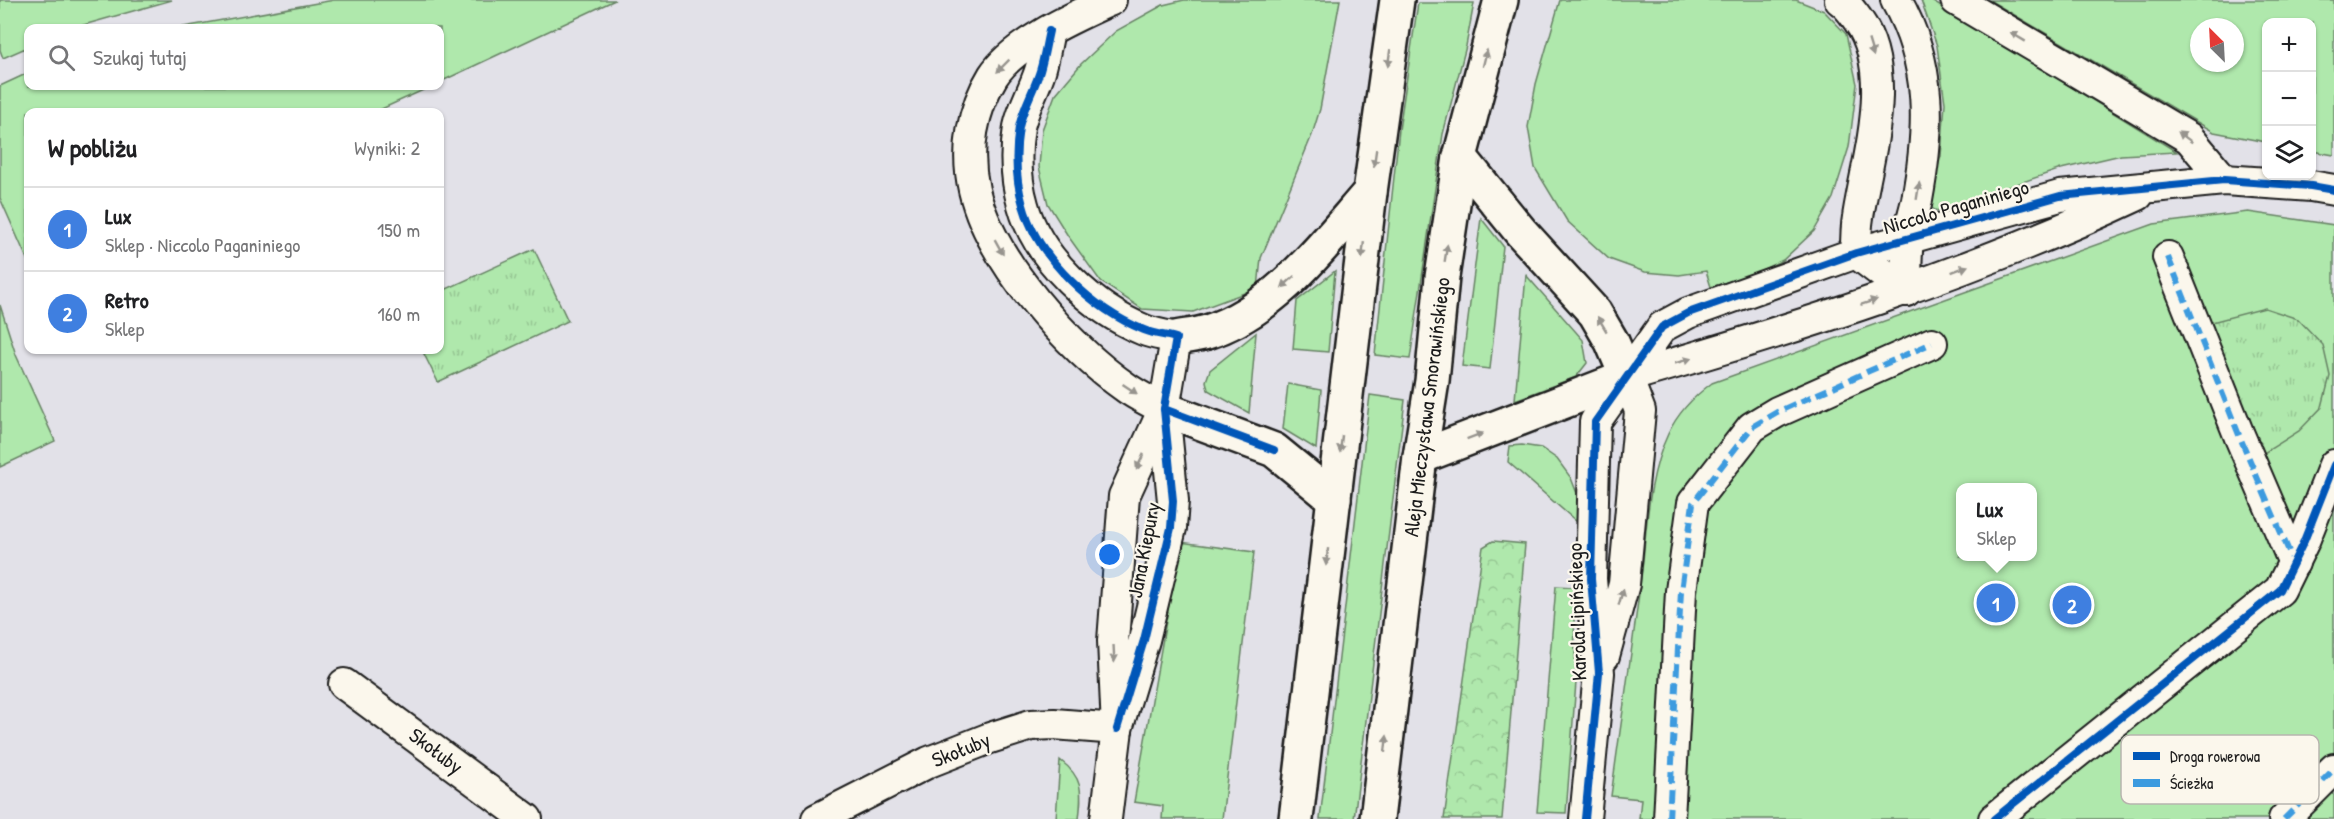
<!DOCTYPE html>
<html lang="pl">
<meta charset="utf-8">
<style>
body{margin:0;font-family:"Patrick Hand",sans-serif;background:#f6f6f6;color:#202124}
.controls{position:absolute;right:18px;top:18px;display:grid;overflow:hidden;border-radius:12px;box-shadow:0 2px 4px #0004}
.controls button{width:54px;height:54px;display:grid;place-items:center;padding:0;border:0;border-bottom:2px solid #e0e0e0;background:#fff;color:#202124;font:30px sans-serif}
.compass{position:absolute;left:2190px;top:18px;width:54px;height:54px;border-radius:50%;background:#fff;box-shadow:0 2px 4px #0004;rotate:336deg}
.you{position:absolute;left:1110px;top:555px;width:21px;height:21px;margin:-15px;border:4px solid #fff;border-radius:50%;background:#1a73e8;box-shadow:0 0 0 9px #1a73e833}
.badge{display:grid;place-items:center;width:39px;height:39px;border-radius:50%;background:#ea580c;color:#fff;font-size:20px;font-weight:700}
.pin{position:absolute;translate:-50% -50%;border:3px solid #fff;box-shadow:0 2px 6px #0006}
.popup{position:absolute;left:1956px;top:483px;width:81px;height:78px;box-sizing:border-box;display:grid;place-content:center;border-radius:12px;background:#fff;filter:drop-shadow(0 2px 4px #0005);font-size:20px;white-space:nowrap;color:#757577}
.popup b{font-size:22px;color:#202124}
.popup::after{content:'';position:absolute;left:50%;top:100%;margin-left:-12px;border:12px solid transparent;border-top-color:#fff}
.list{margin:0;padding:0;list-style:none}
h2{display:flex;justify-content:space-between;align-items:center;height:78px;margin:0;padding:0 24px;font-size:26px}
h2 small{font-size:20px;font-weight:400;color:#757577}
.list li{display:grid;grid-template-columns:39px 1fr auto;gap:18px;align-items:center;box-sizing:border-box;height:84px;padding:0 24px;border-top:2px solid #e0e0e0}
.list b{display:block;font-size:22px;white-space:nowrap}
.list p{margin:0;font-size:20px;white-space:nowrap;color:#757577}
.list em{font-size:20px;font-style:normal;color:#757577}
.icon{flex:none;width:33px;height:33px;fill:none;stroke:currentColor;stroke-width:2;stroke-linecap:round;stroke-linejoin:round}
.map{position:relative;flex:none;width:2334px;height:819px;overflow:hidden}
.search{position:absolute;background:#fff;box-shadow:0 2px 4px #0004;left:24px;top:24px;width:420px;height:66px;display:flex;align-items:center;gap:15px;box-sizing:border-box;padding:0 21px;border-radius:12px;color:#757577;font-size:22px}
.panel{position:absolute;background:#fff;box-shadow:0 2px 4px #0004;left:24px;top:108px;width:420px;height:246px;border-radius:12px}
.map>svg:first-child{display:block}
.green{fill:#afe8ac;stroke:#668264;stroke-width:1.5;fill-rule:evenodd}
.forest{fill:url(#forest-crowns);stroke:#668264;stroke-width:1.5}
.park{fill:url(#park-tufts);stroke:#668264;stroke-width:1.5}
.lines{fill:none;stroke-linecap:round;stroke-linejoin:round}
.street-casing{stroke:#1c1c1c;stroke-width:34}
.secondary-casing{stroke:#1c1c1c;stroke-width:38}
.street{stroke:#fbf7ec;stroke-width:30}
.secondary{stroke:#fbf7ec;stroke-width:33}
.quiet{stroke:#3c9bdf;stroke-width:6;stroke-dasharray:12 6;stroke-linecap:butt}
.cycleway-casing{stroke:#fbf7ec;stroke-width:11}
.cycleway{stroke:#0057b8;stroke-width:8}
.oneway{fill:#97948e}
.labels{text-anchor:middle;stroke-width:4.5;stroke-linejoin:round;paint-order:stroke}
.street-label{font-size:21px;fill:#1c1c1c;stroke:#fbf7ec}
.key{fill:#fbf7ec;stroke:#b8b5ae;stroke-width:1.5}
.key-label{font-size:16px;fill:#1c1c1c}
</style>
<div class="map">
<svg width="2334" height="819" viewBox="0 0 2334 819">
<defs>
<pattern id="forest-crowns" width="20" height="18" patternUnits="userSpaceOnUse" patternTransform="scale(1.5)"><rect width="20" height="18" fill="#afe8ac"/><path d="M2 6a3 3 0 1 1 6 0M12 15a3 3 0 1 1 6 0" fill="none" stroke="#96c693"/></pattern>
<pattern id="park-tufts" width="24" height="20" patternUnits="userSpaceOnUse" patternTransform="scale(1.5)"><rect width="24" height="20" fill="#afe8ac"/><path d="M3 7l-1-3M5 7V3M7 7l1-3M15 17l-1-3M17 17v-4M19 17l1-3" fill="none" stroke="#96c693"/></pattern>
</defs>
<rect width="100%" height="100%" fill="#e2e1e8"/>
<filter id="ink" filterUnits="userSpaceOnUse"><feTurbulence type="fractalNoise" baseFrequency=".0167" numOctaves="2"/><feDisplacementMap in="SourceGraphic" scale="12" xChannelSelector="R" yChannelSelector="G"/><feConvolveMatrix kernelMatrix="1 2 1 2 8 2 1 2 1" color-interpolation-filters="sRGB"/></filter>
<g filter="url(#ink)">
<g class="green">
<path d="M 0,0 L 172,0 L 73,28 L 28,28 L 28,47 L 3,58 L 0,50 Z"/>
<path d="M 334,0 L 615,0 L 440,82 L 440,28 L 178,28 Z"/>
<path d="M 1184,0 L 1340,0 L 1320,109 L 1312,135 L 1261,258 L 1258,288 L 1193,312 L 1142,309 L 1101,282 L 1068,236 L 1048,204 L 1039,167 L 1042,130 L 1055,95 L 1081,64 L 1116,31 L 1163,5 Z"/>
<path d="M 1560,0 L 1796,0 L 1824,11 L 1846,34 L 1857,84 L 1849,147 L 1833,198 L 1814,231 L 1783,260 L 1753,274 L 1711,287 L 1706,271 L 1679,275 L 1645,272 L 1609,259 L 1567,221 L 1535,168 L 1528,127 L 1536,84 Z"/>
<path d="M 1921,0 L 1930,0 L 2177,152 L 2121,155 L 2061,169 L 1938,211 C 1931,209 1928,206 1929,198 L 1941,156 L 1945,103 L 1937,46 Z"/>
<path d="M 1989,0 L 2334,0 L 2334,155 L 2312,151 L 2312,22 L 2266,22 L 2266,142 L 2214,132 ZM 2199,27 L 2235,27 L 2235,63 L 2199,63 Z"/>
<path d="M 1418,3 L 1474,3 L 1466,46 L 1443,134 L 1410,359 L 1375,355 L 1399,130 Z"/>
<path d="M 28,73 L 28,86 L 432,86 L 375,112 L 28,112 L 28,261 L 0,198 L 0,86 Z"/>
<path d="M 2248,212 L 2334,225 L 2334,819 L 1639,819 L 1641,799 L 1611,796 C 1621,723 1632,650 1641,578 C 1647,531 1647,478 1668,434 C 1678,412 1693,397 1712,383 L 2154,224 ZM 1960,488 L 2032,488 L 2032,556 L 1960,556 Z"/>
<path d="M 1481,218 L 1503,246 L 1490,369 L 1462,366 Z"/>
<path d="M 1335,271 L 1328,352 L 1293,349 L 1297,301 Z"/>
<path d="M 1526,275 L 1583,340 L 1587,363 L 1576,377 L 1515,400 Z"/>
<path d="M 0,305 L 16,355 L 55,441 L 0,467 Z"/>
<path d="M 1256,333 L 1249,413 L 1208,390 L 1206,381 L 1210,370 Z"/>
<path d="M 1288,384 L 1321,390 L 1316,449 L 1283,429 Z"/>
<path d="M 1370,395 L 1405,400 L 1354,819 L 1320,819 Z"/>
<path d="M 1522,445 L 1541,448 L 1557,459 L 1571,478 L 1578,496 L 1577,522 L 1508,462 L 1510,446 Z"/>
<path d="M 1180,542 L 1254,552 L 1222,819 L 1162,819 L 1163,806 L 1134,802 Z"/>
<path d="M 1556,586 L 1573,587 L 1576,682 L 1566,813 L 1537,812 Z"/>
<path d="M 1060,760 C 1084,778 1082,792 1079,819 L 1056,819 Z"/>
</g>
<path class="forest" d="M 1493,541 L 1525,544 L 1502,819 L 1444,819 L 1483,547 Z"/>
<g class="park">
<path d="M 534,249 L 568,321 L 438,382 L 422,350 L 440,350 L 440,292 Z"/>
<path d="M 2265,308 L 2298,319 L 2323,345 L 2330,376 L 2322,407 L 2299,431 L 2264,453 L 2208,323 Z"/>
</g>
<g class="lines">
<g class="street-casing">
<g id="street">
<path d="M 1111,0 C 1076,16 1014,43 993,76 C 972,110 965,151 974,190 C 991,262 1069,348 1128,389 C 1140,397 1152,403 1164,409"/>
<path d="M 1840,0 C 1848,5 1852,12 1858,20 C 1896,73 1867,158 1858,217 C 1856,228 1856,241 1856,253 L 1906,291"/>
<path d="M 1896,0 C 1933,65 1930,129 1917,200 C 1914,214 1909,227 1908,240 C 1906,257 1906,274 1906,291"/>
<path d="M 1956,0 L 2189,138 L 2224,180"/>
<path d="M 1049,31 C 1046,44 1044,58 1040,71 C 1034,90 1023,108 1019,127 C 1015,152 1016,181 1023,205 C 1037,258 1094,310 1144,330 C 1154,334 1165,335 1176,338 L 1164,409 L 1173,501 L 1171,528 L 1144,640 L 1117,729"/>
<path d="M 2168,257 L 2239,435 L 2294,563"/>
<path d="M 1627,377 C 1801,327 1974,272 2138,195"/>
<path d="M 1604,656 L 1624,584 L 1640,411 L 1627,377"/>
<path d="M 344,684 L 527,819"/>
<path d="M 817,819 L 929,762 L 990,738 L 1031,725 L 1054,724 L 1117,729"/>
<path d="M 1106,819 L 1117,729 L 1113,641 L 1124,496 L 1164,409"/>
<path d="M 1585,819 L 1599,673 L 1591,579 L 1595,422 L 1662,327 L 1688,313 L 1856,253 L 2060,196 L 2224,180 L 2311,186 L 2334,190"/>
<path d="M 1669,819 L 1681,591 L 1693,503 L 1752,427 L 1777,412 L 1932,343"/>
<path d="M 1994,819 L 2280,590 L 2304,541 L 2334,465"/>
<path d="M 2284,819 L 2334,769"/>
</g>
</g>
<g class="secondary-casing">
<g id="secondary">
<path d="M 1176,338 C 1186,336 1197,335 1207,332 C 1275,311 1325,243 1370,192"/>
<path d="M 1164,409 L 1274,450 L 1334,499"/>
<path d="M 1420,457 L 1627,377 L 1612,342 L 1595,313 L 1521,232 L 1460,157"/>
<path d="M 1296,819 L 1370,192 L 1397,0"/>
<path d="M 1377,819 L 1420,457 L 1432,381 L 1442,277 L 1460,157 L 1501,0"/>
</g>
</g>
<use href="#street" class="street"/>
<use href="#secondary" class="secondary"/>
<g class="quiet">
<path d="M 2168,257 L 2239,435 L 2294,563"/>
<path d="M 1669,819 L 1681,591 L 1693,503 L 1752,427 L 1777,412 L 1932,343"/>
<path d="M 2284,819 L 2334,769"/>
</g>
<g class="cycleway-casing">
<g id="cycleway">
<path d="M 1049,31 C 1046,44 1044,58 1040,71 C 1034,90 1023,108 1019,127 C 1015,152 1016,181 1023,205 C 1037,258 1094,310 1144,330 C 1154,334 1165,335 1176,338 L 1164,409 L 1173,501 L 1171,528 L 1144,640 L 1117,729"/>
<path d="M 1164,409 L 1274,450"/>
<path d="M 1585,819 L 1599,673 L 1591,579 L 1595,422 L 1662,327 L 1688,313 L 1856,253 L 2060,196 L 2224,180 L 2311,186 L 2334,190"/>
<path d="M 1994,819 L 2280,590 L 2304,541 L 2334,465"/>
</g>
</g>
<use href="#cycleway" class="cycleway"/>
</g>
<defs><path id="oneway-solid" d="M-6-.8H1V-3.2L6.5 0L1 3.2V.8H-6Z" transform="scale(1.5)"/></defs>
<g class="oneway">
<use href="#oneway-solid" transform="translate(2018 37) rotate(-149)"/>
<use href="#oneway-solid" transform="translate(1871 48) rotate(73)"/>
<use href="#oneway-solid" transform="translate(1389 58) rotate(98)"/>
<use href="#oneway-solid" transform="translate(1485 58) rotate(-76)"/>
<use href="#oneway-solid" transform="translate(1003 66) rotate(135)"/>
<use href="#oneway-solid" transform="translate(2185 137) rotate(-143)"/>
<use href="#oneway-solid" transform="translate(1375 158) rotate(98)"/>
<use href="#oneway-solid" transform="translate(1918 191) rotate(-81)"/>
<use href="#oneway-solid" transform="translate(999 247) rotate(61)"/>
<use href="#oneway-solid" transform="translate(1363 250) rotate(96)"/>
<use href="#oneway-solid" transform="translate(1446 253) rotate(-81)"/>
<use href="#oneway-solid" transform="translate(1960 269) rotate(-21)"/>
<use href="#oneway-solid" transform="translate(1288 282) rotate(138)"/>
<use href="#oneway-solid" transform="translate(1869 302) rotate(-18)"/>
<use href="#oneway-solid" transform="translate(1602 324) rotate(-121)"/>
<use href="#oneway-solid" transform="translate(1683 361) rotate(-16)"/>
<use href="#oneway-solid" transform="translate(1130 389) rotate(34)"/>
<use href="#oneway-solid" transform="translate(1475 436) rotate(-21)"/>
<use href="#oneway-solid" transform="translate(1341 444) rotate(97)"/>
<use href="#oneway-solid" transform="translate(1140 462) rotate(115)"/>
<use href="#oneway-solid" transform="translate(1327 557) rotate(97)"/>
<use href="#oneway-solid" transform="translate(1621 597) rotate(-74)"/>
<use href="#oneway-solid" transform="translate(1114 654) rotate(87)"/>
<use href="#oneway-solid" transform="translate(1386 744) rotate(-83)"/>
</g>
</g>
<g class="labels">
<g class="street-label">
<text transform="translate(1956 207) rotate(-16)" y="7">Niccolo Paganiniego</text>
<text transform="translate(1427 407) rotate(-83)" y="7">Aleja Mieczysława Smorawińskiego</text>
<text transform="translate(1144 550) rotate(-79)" y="7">Jana Kiepury</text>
<text transform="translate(1577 612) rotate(-92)" y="7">Karola Lipińskiego</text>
<text transform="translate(961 750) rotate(-22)" y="7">Skołuby</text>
<text transform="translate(436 751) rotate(37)" y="7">Skołuby</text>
</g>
</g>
<rect x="2121" y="735" width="198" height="69" rx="9" class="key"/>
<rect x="2133" y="752" width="27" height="8" fill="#0057b8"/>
<rect x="2133" y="779" width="27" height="8" fill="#3c9bdf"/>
<g class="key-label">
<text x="2170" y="762">Droga rowerowa</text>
<text x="2170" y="789">Ścieżka</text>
</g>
</svg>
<div class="controls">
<button>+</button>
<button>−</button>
<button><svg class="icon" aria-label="layers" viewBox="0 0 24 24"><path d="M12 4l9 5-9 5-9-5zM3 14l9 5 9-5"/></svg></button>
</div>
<svg class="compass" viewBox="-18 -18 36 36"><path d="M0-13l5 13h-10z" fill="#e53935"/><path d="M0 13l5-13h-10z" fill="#757577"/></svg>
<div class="you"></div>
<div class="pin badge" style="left:1996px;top:603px;background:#3f7fe0">1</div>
<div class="popup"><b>Lux</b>Sklep</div>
<div class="pin badge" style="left:2072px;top:605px;background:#3f7fe0">2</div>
<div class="search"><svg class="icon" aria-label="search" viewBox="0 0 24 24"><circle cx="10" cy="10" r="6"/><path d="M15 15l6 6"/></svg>Szukaj tutaj</div>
<section class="panel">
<h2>W pobliżu<small>Wyniki: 2</small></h2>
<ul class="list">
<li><span class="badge" style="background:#3f7fe0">1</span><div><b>Lux</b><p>Sklep · Niccolo Paganiniego</p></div><em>150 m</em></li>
<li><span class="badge" style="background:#3f7fe0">2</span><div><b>Retro</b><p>Sklep</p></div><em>160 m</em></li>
</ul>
</section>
</div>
